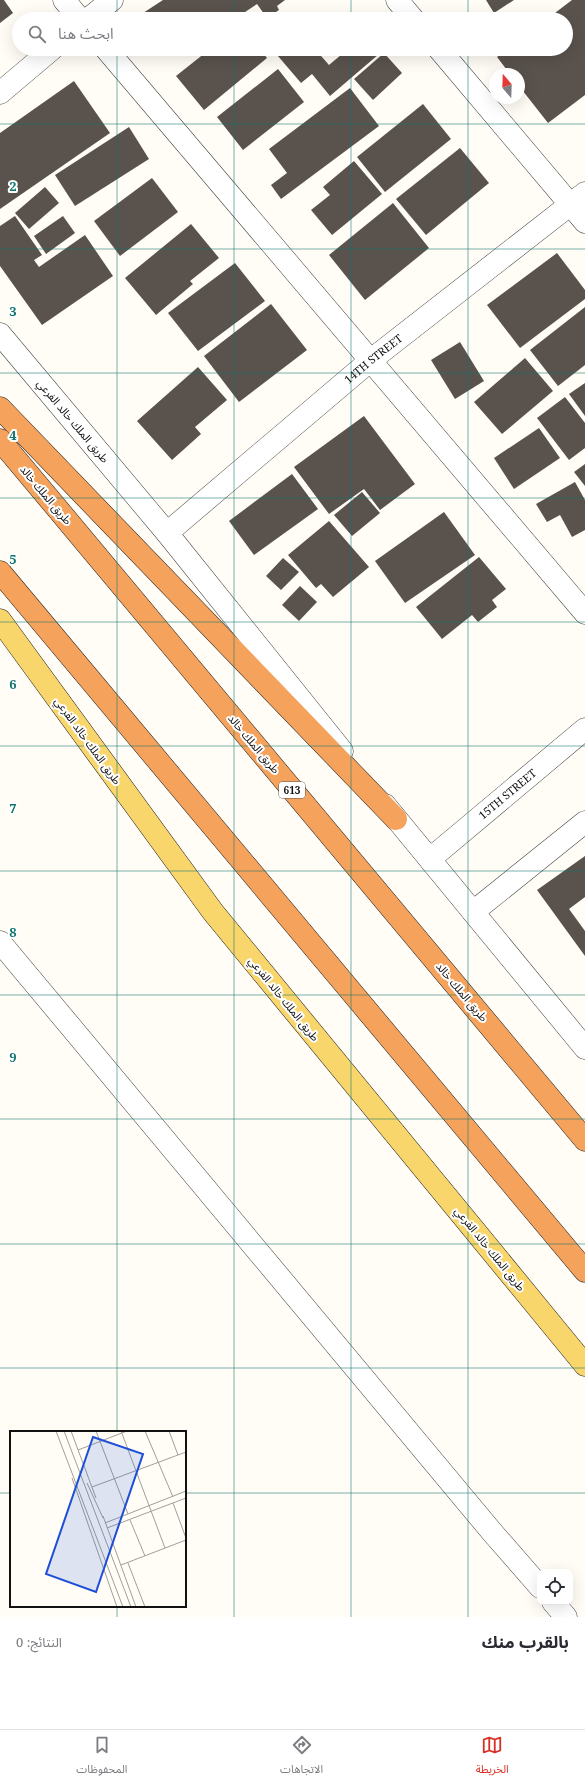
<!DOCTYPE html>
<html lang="ar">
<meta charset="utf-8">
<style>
body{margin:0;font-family:"Noto Serif","Noto Sans Arabic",serif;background:#f7f7f7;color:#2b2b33;direction:rtl}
.controls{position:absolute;right:12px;bottom:12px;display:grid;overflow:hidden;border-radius:8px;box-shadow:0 4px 16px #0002}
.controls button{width:36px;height:36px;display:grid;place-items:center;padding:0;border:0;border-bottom:1px solid #e1e1e2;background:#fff;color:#2b2b33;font:20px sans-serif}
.compass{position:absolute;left:489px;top:68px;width:36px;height:36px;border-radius:50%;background:#fff;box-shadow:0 4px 16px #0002;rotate:341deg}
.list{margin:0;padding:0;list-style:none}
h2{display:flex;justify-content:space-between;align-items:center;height:52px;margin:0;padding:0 16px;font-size:17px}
h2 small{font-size:13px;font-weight:400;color:#7c7c81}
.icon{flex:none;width:22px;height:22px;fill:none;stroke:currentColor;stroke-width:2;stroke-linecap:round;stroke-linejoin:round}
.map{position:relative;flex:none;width:585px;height:1617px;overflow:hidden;direction:ltr}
.search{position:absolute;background:#fff;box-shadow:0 4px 16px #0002;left:12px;right:12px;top:12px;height:44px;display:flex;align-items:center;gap:10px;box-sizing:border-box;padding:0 14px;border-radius:22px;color:#7c7c81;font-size:15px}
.sheet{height:112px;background:#fff}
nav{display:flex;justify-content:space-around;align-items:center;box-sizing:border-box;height:56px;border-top:1px solid #e1e1e2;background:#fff;font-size:11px;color:#7c7c81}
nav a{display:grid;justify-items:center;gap:2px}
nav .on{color:#d93025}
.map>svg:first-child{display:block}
.building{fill:#5a524d}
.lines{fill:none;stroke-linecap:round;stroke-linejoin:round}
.minor-casing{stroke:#444;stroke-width:23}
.major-casing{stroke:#222;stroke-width:23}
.highway-casing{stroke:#222;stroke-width:23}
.minor{stroke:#fff;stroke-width:22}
.major{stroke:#f9d66b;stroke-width:22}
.highway{stroke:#f5a25d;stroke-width:22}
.grid{fill:none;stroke:#0f766e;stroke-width:1;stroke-opacity:0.55}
.labels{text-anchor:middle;stroke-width:4;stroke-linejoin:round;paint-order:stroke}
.shield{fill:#fff;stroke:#585858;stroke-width:1}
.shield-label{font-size:10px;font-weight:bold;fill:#111}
.street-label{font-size:11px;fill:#111;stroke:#fff}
.inset-road{fill:none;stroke:#a09f9a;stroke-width:1}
.view{fill:#1d4ed8;fill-opacity:0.15;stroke:#1d4ed8;stroke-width:2}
.inset-edge{fill:none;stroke:#111;stroke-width:2}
.grid-label{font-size:13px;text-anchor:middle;font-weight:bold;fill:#0f766e;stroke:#fff;stroke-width:4;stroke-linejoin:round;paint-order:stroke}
</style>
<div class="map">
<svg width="585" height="1617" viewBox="0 0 585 1617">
<rect width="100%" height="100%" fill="#fffdf5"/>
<g class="building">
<path d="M 0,0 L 4,0 L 13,13 L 0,23 Z"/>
<path d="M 163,0 L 285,0 L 277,6 L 279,10 L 267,18 L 257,4 L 236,18 L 232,13 L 223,19 L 143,19 L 140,15 Z"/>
<path d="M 486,0 L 514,0 L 494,13 Z"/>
<path d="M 572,0 L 585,0 L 585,95 L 548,123 L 519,86 L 519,74 L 510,74 L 497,57 L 508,49 L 566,49 L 566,19 L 547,19 Z"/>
<path d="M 164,49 L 179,49 L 169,56 Z"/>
<path d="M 210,49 L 260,49 L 267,58 L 204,110 L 176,76 Z"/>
<path d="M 272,49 L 315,49 L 329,65 L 348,49 L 375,49 L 379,54 L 330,96 L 312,74 L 301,83 Z"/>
<path d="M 384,53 L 402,73 L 373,100 L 354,79 Z"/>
<path d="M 278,69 L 304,102 L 243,150 L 217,117 Z"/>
<path d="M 74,81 L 110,133 L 0,209 L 0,133 Z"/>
<path d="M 350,88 L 379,126 L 281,199 L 271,185 L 287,173 L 269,149 Z"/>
<path d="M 423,104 L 451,139 L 385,192 L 357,157 Z"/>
<path d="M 129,127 L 149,159 L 75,206 L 55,175 Z"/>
<path d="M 460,148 L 489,183 L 426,235 L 396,199 Z"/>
<path d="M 354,161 L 382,194 L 332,235 L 311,210 L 330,195 L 323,187 Z"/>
<path d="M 152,178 L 178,212 L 120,256 L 94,221 Z"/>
<path d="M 45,187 L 59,203 L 29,229 L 15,213 Z"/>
<path d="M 393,203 L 429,248 L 365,300 L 329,255 Z"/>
<path d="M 15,216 L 42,255 L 34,260 L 39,267 L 85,235 L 113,276 L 42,325 L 0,266 L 0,226 Z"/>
<path d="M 63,216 L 75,233 L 46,254 L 34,236 Z"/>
<path d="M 191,224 L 219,258 L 190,281 L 193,284 L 156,315 L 125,278 Z"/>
<path d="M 557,253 L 585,290 L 585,299 L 520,348 L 487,305 Z"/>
<path d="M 235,263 L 265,301 L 198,351 L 168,313 Z"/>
<path d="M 271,304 L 307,350 L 239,402 L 204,356 Z"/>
<path d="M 585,307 L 585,365 L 558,386 L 530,350 Z"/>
<path d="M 460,342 L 484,381 L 455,399 L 431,360 Z"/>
<path d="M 525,358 L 553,391 L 502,434 L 474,402 Z"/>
<path d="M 198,367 L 227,400 L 195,427 L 201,434 L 172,460 L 137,421 Z"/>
<path d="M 585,383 L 585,416 L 569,394 Z"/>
<path d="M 565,397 L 585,423 L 585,448 L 569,460 L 537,418 Z"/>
<path d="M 364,416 L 415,484 L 380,510 L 364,489 L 329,514 L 294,467 Z"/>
<path d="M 539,428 L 560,458 L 514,489 L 494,458 Z"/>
<path d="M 585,464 L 585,486 L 574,472 Z"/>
<path d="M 292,474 L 318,509 L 254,555 L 229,521 Z"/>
<path d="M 575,482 L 585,500 L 585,530 L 572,537 L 560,515 L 547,522 L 536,504 Z"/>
<path d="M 362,492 L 380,513 L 352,536 L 334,515 Z"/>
<path d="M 444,512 L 475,555 L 405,603 L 375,561 Z"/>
<path d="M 329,521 L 369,567 L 333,597 L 321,584 L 316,588 L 288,555 Z"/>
<path d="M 479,557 L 506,589 L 492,600 L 497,607 L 478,622 L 472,615 L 442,639 L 416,607 Z"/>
<path d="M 283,558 L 299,572 L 281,590 L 266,576 Z"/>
<path d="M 300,586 L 317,602 L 299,621 L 282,605 Z"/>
<path d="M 585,856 L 585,897 L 569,909 L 585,931 L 585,956 L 537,890 Z"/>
</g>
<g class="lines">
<g class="minor-casing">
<g id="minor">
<path d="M 64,0 L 80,19"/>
<path d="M 397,0 L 413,19"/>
<path d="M 88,19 L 112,0"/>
<path d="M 106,49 L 585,613"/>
<path d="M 439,49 L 585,222"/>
<path d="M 0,93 L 52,49"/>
<path d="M 0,334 L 167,533 L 342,751"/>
<path id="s1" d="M 167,533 L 371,360 L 585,193"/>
<path d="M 385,805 L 585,1048"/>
<path id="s2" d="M 430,859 L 585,729"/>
<path d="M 473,912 L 585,822"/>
<path d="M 0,942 L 492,1532 L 540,1587"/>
<path d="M 553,1602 L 566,1617"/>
</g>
</g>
<g class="major-casing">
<path id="major" d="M 0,620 L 213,912 L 585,1365"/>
</g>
<g class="highway-casing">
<g id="highway">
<path d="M 0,408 L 396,819"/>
<path d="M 0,440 L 585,1140"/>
<path d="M 0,572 L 585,1271"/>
</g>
</g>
<use href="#minor" class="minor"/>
<use href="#major" class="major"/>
<use href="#highway" class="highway"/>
</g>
<path class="grid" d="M 117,0 L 117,19M 234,0 L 234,19M 351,0 L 351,19M 468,0 L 468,19M 117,49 L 117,1432M 234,49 L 234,1617M 351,49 L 351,1617M 468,49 L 468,1617M 0,124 L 585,124M 0,249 L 585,249M 0,373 L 585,373M 0,498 L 585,498M 0,622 L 585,622M 0,746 L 585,746M 0,871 L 585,871M 0,995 L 585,995M 0,1119 L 585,1119M 0,1244 L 585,1244M 0,1368 L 585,1368M 0,1493 L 11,1493M 185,1493 L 585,1493M 117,1606 L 117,1617"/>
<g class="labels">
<rect class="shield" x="279" y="782" width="26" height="16" rx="3"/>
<g class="shield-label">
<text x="292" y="794">613</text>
</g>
<g class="street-label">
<text dy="4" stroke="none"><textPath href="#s1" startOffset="270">14TH STREET</textPath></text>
<text transform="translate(73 421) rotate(50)" y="4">طريق الملك خالد الفرعي</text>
<text transform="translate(46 495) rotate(50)" y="4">طريق الملك خالد</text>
<text transform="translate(88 741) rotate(54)" y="4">طريق الملك خالد الفرعي</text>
<text transform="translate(254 744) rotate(50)" y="4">طريق الملك خالد</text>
<text dy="4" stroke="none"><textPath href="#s2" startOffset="101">15TH STREET</textPath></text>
<text transform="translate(462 992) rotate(50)" y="4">طريق الملك خالد</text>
<text transform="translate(284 999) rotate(51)" y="4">طريق الملك خالد الفرعي</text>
<text transform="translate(490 1249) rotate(51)" y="4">طريق الملك خالد الفرعي</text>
</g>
</g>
<g transform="translate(10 1431)">
<rect width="176" height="176" fill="#fffdf5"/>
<path class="inset-road" d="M 46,0 L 113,176M 54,0 L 121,176M 61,0 L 86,67M 86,0 L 118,83M 111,0 L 155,117M 135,0 L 163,66M 159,0 L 168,24M 68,19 L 117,0M 62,47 L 107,176M 77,52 L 93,87M 82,56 L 176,21M 163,72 L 176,107M 93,85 L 126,176M 120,89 L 135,125M 95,92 L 176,60M 97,97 L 176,67M 118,132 L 135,176M 111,134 L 176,109"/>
<path class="view" d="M 83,6 L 133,23 L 86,161 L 36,143 Z"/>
<rect width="176" height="176" class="inset-edge"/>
</g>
<g class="grid-label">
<text x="13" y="191">2</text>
<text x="13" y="316">3</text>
<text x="13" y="440">4</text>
<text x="13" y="564">5</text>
<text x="13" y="689">6</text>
<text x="13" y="813">7</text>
<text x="13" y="937">8</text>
<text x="13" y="1062">9</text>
</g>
</svg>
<div class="controls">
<button><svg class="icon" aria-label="locate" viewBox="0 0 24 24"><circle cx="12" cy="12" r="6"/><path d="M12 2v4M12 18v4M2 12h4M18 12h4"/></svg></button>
</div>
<svg class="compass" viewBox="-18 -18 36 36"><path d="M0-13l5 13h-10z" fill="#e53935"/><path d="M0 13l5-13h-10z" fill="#7c7c81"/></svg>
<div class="search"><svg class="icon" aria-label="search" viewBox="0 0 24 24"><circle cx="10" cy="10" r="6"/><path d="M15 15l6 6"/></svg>ابحث هنا</div>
</div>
<section class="sheet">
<h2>بالقرب منك<small>النتائج: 0</small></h2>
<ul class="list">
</ul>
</section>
<nav>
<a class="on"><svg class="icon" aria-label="map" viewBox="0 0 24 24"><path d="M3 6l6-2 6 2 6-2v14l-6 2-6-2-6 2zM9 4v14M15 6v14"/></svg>الخريطة</a>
<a><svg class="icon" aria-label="directions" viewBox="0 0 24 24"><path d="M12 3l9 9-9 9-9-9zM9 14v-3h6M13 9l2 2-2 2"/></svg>الاتجاهات</a>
<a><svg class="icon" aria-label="saved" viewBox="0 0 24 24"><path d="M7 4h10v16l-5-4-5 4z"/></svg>المحفوظات</a>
</nav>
